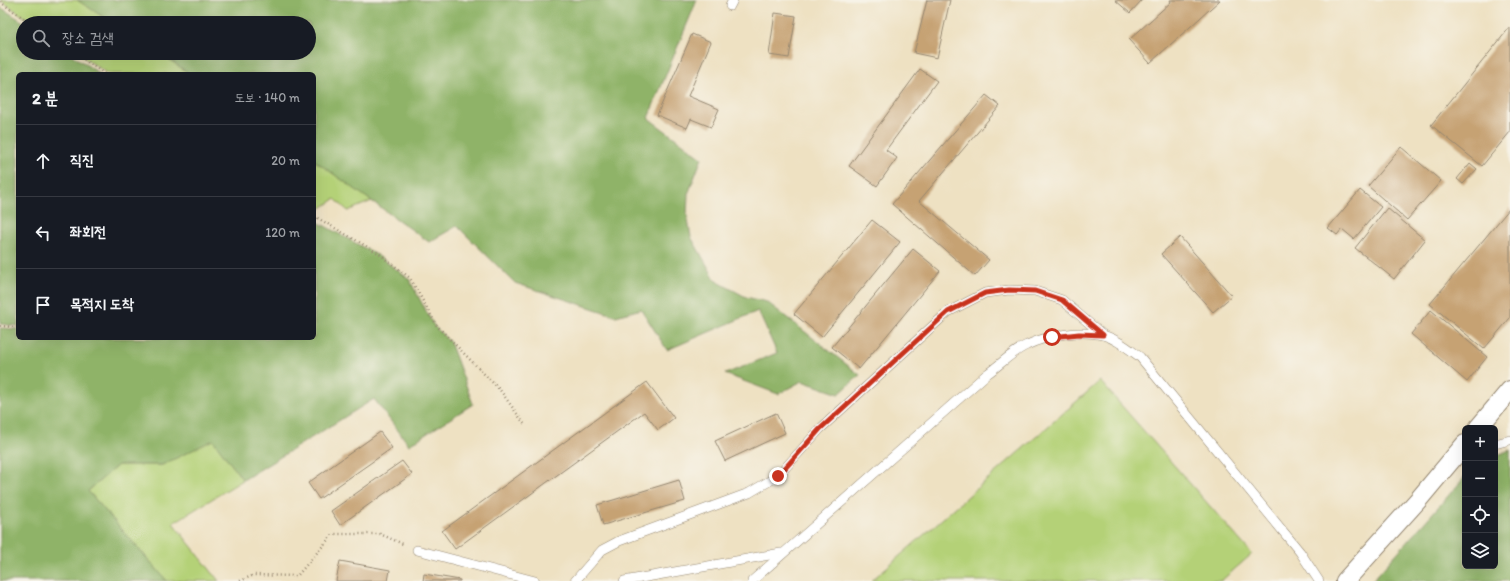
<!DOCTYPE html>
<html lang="ko">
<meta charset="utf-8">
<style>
body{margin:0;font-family:Itim,"Poor Story",sans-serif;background:#242831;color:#f1f3f6}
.controls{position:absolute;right:12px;bottom:12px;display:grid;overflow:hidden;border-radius:6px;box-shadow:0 4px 16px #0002}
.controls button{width:36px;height:36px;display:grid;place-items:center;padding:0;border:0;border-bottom:1px solid #363941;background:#171b24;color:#f1f3f6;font:20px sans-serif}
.stop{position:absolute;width:12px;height:12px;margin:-9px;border:3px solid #c8321e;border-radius:50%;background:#fff}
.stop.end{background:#c8321e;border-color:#fff;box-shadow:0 1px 4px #0008}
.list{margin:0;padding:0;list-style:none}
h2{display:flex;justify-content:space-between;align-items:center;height:52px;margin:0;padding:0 16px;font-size:17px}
h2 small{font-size:13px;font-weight:400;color:#9ea1a6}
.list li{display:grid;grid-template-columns:26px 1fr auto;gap:12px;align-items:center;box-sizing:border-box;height:72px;padding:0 16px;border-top:1px solid #363941}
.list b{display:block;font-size:15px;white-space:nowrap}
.list em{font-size:13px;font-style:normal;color:#9ea1a6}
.icon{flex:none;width:22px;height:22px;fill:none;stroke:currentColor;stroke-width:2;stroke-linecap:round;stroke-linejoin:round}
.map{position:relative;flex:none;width:1510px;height:581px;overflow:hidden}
.search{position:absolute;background:#171b24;box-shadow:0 4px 16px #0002;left:16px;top:16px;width:300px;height:44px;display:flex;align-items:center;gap:10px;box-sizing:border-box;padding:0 14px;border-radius:22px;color:#9ea1a6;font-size:15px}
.panel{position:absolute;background:#171b24;box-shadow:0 4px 16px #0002;left:16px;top:72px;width:300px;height:268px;border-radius:6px}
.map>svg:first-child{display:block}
.green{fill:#b4d177;stroke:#787e4a}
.forest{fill:#8fb368;stroke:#656e43}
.building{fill:#c6a273}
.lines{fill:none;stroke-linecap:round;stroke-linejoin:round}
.service-casing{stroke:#948670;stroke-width:10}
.minor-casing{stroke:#948670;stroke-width:20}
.path{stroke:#948670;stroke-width:2.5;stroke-dasharray:1 3;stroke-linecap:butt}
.service{stroke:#fff;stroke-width:9}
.minor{stroke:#fff;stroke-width:18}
.route{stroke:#c8321e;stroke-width:5}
</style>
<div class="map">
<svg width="1510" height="581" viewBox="0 0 1510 581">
<rect width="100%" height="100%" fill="#f7f3e8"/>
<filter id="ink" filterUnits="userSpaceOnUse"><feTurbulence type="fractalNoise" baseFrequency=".025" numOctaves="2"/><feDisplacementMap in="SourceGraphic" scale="8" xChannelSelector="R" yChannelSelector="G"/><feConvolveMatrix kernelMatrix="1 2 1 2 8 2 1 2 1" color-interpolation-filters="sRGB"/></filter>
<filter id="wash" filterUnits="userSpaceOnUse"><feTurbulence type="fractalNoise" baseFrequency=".012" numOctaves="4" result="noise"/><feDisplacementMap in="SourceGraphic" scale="16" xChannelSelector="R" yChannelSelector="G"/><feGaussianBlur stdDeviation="0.9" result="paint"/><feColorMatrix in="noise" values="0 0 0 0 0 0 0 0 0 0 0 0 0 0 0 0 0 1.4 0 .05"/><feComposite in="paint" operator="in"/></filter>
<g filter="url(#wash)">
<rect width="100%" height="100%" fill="#eee1c2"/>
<g class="green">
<path d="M 0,0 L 77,0 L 113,23 L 33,23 Z"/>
<path d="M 77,53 L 160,53 L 190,74 L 108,74 Z"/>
<path d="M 314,160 L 372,201 L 348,211 L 335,199 L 314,213 Z"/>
<path d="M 1100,381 L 1252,554 L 1221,581 L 871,581 Z"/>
<path d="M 213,439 L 243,480 L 173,523 L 219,581 L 167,581 L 88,491 L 118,465 L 162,465 Z"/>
</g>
<g class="forest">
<path d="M 77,0 L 697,0 L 648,118 L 702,158 L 688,194 L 687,215 L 691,237 L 716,281 L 746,297 L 767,302 L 860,375 L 839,394 L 802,381 L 778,394 L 725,374 L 777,353 L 758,311 L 667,350 L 641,309 L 616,316 L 515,283 L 457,226 L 429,242 L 314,160 L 314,74 L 190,74 L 160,53 L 309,53 L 309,23 L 113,23 Z"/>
<path d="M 0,7 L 25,23 L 23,23 L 23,53 L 69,53 L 100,74 L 18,74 L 18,326 L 0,324 Z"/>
<path d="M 314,220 L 377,255 L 409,279 L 434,326 L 450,342 L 473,404 L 409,445 L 374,399 L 243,480 L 213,440 L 162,465 L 118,465 L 88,491 L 167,581 L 0,581 L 0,328 L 18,329 L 18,338 L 314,338 Z"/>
<path d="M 1510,450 L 1510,581 L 1372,581 L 1465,477 L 1465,566 L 1495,566 L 1495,456 Z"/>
</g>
<g id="blocks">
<g class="building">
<path d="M 927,0 L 950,0 L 937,58 L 914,53 Z"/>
<path d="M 1115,0 L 1142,0 L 1130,13 Z"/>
<path d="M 1170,0 L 1220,0 L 1150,63 L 1129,40 L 1171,2 Z"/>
<path d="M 775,13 L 796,16 L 789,58 L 769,55 Z"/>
<path d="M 1510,27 L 1510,132 L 1482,166 L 1431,125 Z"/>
<path d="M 692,34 L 711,42 L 688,96 L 719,109 L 711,127 L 691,119 L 687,128 L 657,115 Z"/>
<path d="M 920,69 L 937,81 L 886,150 L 897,158 L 877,186 L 849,166 Z"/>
<path d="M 986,95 L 1000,106 L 919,201 L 989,260 L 975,276 L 892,204 Z"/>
<path d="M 1401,147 L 1441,181 L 1407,220 L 1368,186 Z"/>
<path d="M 1470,163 L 1477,169 L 1463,184 L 1457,179 Z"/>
<path d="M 1360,190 L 1381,207 L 1354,239 L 1342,229 L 1337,235 L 1328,228 Z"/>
<path d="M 1387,208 L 1425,240 L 1394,279 L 1355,248 Z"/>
<path d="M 1510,208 L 1510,318 L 1484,349 L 1430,304 Z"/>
<path d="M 872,220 L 900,242 L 822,337 L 794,314 Z"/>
<path d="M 1180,237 L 1232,296 L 1213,312 L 1161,254 Z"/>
<path d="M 913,249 L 940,271 L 859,369 L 832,347 Z"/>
<path d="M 1431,310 L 1487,357 L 1467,382 L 1411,334 Z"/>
<path d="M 647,382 L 674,418 L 658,430 L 644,412 L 455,549 L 442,531 Z"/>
<path d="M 776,413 L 785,433 L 725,461 L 715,441 Z"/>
<path d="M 380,432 L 392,448 L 319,499 L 308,483 Z"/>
<path d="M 402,461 L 412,474 L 340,525 L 331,511 Z"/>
<path d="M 679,480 L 685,501 L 603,525 L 597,505 Z"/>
<path d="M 340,561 L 390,570 L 388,581 L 336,581 Z"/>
<path d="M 424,574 L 460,580 L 460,581 L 423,581 Z"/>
</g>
</g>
</g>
<g filter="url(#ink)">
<use href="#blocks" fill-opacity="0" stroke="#948670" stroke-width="1"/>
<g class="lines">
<g class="service-casing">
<g id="service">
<path d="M 730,6 L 733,0"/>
<path d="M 1495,444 L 1510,440"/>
<path d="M 417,550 L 535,581"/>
<path d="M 575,581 L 602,550 L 619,541 L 749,493 L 778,476 L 820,429 L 948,312 L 985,293 L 1009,290 L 1035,291 L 1062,300 L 1103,335"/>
<path d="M 624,581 L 781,553"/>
<path d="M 752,581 L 987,374 C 1000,365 1013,351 1027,345 C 1048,335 1080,330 1103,335 C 1117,339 1129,349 1140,357 L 1300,552 L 1319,581"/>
</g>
</g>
<g class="minor-casing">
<g id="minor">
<path d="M 1478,428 L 1510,390"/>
<path d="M 1345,581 L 1419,499 L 1465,444"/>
</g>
</g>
<g class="path">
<path d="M 0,2 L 31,23"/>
<path d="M 74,53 L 105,74"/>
<path d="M 314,216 L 378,253 L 410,278 L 437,326 L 500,390 L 525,425"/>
<path d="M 0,326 L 18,327"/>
<path d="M 240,581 L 254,575 L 297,576 L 333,534 L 380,534 L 403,544"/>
</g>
<use href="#service" class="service"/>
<use href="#minor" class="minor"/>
</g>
</g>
<g class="lines" filter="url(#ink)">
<path class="route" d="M 778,476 L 820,429 L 948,312 L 985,293 L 1009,290 L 1035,291 L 1062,300 L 1103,335 L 1079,334 L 1052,337"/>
</g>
</svg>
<div class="controls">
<button>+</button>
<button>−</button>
<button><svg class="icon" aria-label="locate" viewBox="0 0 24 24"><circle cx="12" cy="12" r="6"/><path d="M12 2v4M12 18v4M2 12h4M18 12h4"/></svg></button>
<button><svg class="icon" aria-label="layers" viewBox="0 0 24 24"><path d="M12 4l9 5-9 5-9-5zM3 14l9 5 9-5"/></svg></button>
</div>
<div class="stop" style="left:1052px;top:337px"></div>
<div class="stop end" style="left:778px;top:476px"></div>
<div class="search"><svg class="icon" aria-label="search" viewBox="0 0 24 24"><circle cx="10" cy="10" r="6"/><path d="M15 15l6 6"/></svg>장소 검색</div>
<section class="panel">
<h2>2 분<small>도보 · 140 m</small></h2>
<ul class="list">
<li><svg class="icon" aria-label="ahead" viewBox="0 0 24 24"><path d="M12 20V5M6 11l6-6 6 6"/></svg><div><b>직진</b></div><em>20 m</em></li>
<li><svg class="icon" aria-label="left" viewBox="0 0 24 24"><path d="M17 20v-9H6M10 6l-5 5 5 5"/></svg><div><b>좌회전</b></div><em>120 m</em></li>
<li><svg class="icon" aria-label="arrive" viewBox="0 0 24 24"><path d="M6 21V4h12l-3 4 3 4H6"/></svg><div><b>목적지 도착</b></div></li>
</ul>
</section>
</div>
